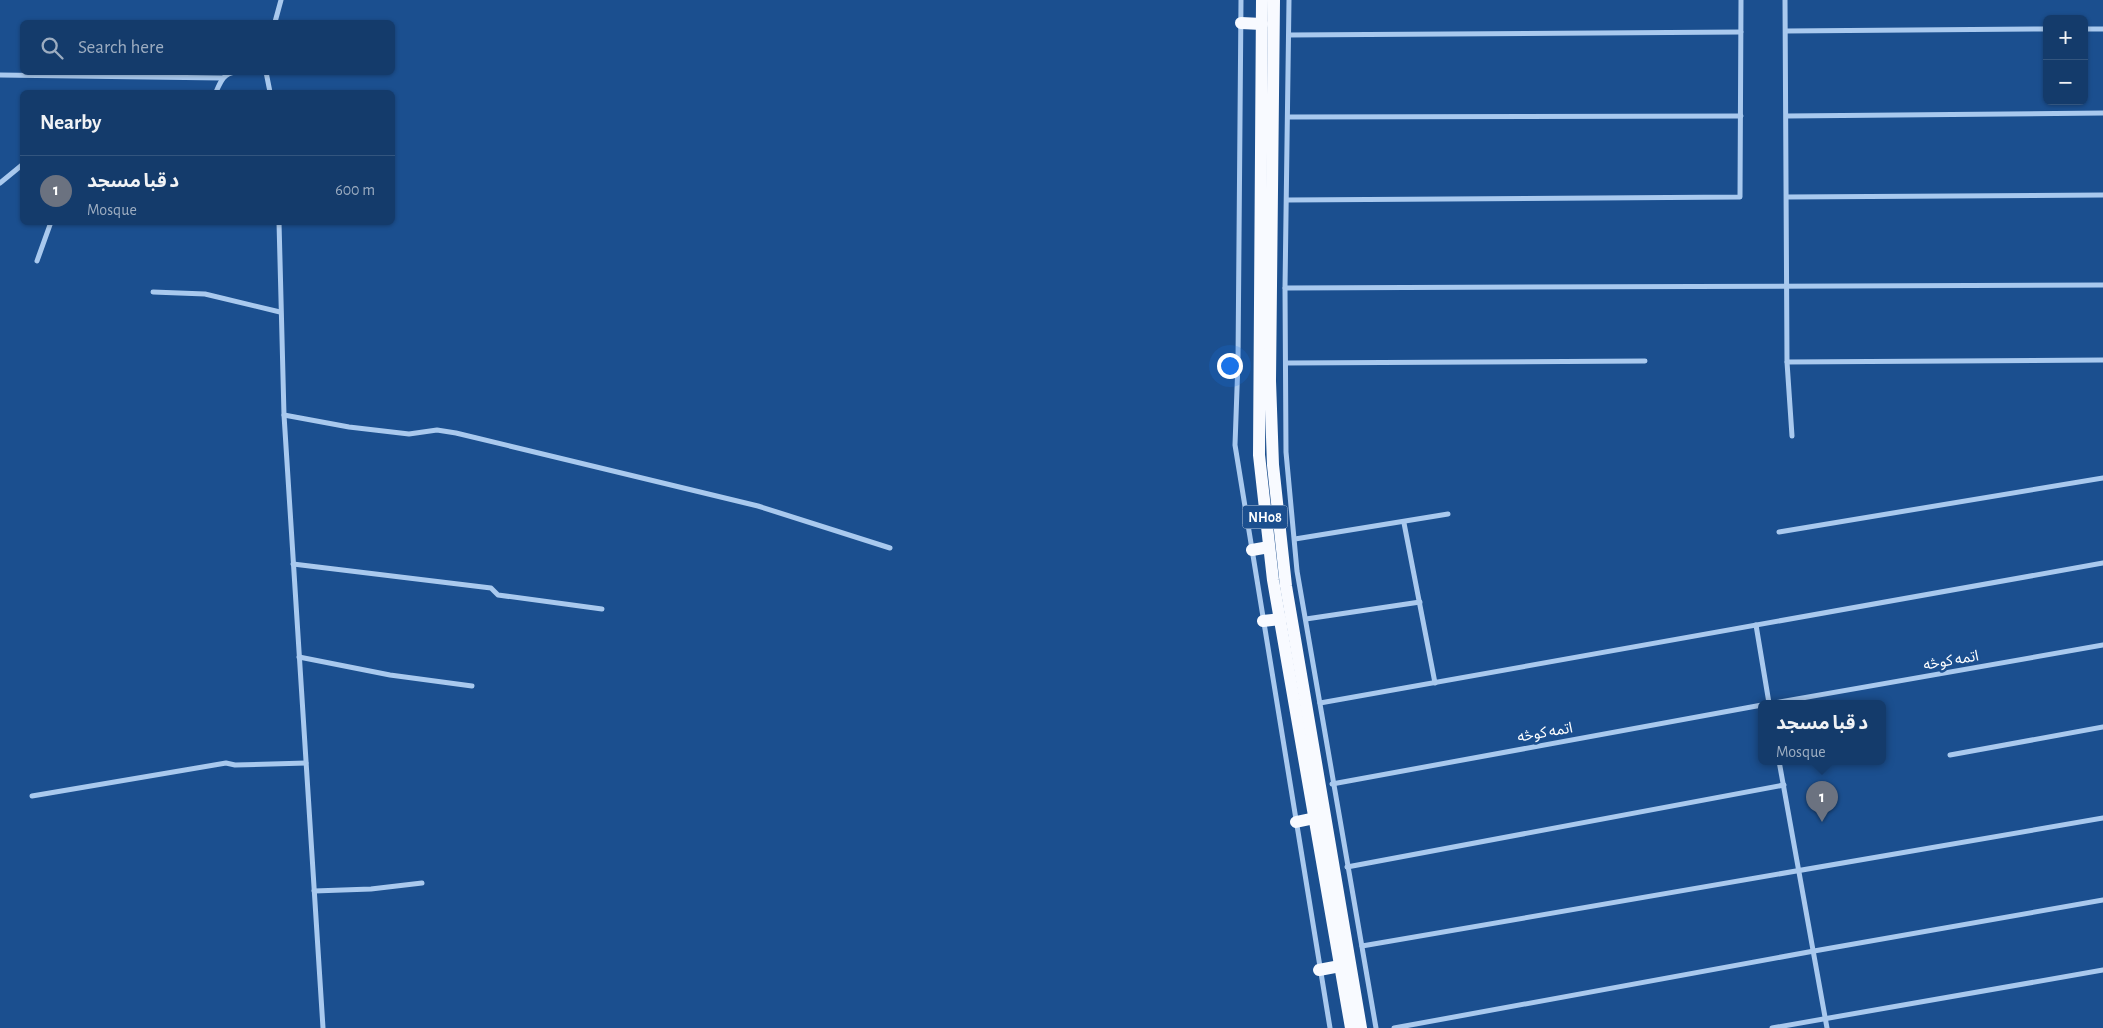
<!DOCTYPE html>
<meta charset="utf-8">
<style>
body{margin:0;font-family:"Alegreya Sans","Noto Sans Arabic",sans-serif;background:#214673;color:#f1f3f6}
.controls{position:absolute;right:15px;top:15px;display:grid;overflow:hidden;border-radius:8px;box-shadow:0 1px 4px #0004}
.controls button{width:45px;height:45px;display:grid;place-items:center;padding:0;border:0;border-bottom:1px solid #33557e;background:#143b6b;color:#f1f3f6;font:25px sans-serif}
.you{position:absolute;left:1229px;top:365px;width:18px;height:18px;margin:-12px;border:4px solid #fff;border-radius:50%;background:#1a73e8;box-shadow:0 0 0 8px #1a73e833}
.badge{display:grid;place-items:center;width:32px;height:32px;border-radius:50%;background:#8abfa5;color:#fff;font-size:16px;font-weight:700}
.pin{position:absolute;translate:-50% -41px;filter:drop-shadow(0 1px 2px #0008)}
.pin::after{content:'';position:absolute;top:26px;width:18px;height:15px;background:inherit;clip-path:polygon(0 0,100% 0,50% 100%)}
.popup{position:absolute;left:1758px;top:700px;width:128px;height:65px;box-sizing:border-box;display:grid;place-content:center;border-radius:8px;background:#143b6b;filter:drop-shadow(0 1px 4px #0005);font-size:16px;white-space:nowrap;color:#9dadc1}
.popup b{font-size:19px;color:#f1f3f6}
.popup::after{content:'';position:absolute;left:50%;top:100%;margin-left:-10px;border:10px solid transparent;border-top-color:#143b6b}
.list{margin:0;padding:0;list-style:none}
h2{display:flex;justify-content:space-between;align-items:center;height:65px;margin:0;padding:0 20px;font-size:21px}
h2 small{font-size:16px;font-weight:400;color:#9dadc1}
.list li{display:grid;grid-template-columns:32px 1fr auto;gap:15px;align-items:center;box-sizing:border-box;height:70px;padding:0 20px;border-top:1px solid #33557e}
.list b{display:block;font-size:19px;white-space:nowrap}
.list p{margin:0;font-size:16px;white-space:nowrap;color:#9dadc1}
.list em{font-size:16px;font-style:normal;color:#9dadc1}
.icon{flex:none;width:28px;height:28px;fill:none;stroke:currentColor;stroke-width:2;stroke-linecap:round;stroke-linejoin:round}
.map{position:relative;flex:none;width:2103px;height:1028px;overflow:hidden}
.search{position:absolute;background:#143b6b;box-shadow:0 1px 4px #0004;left:20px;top:20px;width:375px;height:55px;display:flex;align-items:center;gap:12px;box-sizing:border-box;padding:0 18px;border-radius:8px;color:#9dadc1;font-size:19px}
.panel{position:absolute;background:#143b6b;box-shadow:0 1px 4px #0004;left:20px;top:90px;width:375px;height:135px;border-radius:8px}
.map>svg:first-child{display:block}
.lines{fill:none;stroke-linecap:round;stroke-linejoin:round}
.minor{stroke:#a9c9ee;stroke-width:5}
.trunk{stroke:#f8faff;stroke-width:12}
.labels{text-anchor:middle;stroke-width:5;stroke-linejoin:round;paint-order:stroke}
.shield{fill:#1b4f8f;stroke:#bbcadd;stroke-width:1}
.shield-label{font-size:14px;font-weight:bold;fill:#fff}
.street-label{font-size:15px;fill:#fff;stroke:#1b4f8f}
</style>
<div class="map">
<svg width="2103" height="1028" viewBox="0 0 2103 1028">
<rect width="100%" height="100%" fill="#1b4f8f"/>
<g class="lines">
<g class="minor">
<path d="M 1241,0 L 1238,361 L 1235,445 L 1330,1028"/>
<path d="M 1289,0 L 1285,288 L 1286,452 L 1297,571 L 1376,1028"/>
<path d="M 1785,0 L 1787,362 L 1792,436"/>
<path d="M 275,22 L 281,0"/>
<path d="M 2084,29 L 2103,29"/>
<path d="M 1786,31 L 2047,29"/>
<path d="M 1289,35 L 1741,32"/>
<path d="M 266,72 L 270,92"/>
<path d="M 0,75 L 222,78"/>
<path d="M 216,92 C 221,81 223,74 235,72"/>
<path d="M 1787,116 L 2103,113"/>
<path d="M 1288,117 L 1741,116"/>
<path d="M 0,183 L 22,165"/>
<path d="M 1787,197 L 2103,195"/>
<path d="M 1288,200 L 1740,197 L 1741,0"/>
<path d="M 279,222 L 284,415 L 323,1028"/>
<path d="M 37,261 L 51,222"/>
<path d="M 1285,288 L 2103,285"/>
<path d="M 153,292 L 205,294 L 280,312"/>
<path d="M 1787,362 L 2103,360"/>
<path d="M 1287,363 L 1645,361"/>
<path d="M 284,415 L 349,427 L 409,434 L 437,430 L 456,433 L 758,506 L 890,548"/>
<path d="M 1404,523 L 1435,683"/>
<path d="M 1779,532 L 2103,478"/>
<path d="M 1295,539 L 1448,514"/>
<path d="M 293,564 L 491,588 L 498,595 L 602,609"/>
<path d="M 1306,619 L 1420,602"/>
<path d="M 1756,625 L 1769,703"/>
<path d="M 299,657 L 390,675 L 472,686"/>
<path d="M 1320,703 L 2103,563"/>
<path d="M 1774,703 L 2103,645"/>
<path d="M 1950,755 L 2103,727"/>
<path d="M 1779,761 L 1827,1028"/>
<path d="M 1332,784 L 1762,705"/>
<path d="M 32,796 L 226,763 L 235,765 L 306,763"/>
<path d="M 1347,867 L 1784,785"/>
<path d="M 314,891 L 371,889 L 422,883"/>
<path d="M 1362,946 L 2103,818"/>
<path d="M 1394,1028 L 1814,951 L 2103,900"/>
<path d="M 1772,1028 L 2103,970"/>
</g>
<g class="trunk">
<path d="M 1262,0 L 1259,455 L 1273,580 L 1351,1028"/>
<path d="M 1274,0 L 1270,381 L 1273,465 L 1286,586 L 1361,1028"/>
<path d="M 1241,23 L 1262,24"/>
<path d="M 1252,550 L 1269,547"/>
<path d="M 1263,621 L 1280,619"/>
<path d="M 1296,822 L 1315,818"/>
<path d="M 1319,970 L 1340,966"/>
</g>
</g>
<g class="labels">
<rect class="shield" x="1242.5" y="505.5" width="45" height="23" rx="4"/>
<g class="shield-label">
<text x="1265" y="522">NH08</text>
</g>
<g class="street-label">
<text transform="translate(1951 660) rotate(-10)" y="5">اتمه کوڅه</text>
<text transform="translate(1545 732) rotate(-10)" y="5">اتمه کوڅه</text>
</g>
</g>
</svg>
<div class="controls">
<button>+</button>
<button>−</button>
</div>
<div class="you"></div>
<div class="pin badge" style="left:1822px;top:822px;background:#6b7280">1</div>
<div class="popup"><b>د قبا مسجد</b>Mosque</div>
<div class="search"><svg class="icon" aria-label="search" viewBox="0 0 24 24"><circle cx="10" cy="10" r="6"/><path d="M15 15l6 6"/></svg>Search here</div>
<section class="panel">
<h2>Nearby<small></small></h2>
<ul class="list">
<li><span class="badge" style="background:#6b7280">1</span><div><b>د قبا مسجد</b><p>Mosque</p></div><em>600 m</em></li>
</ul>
</section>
</div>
